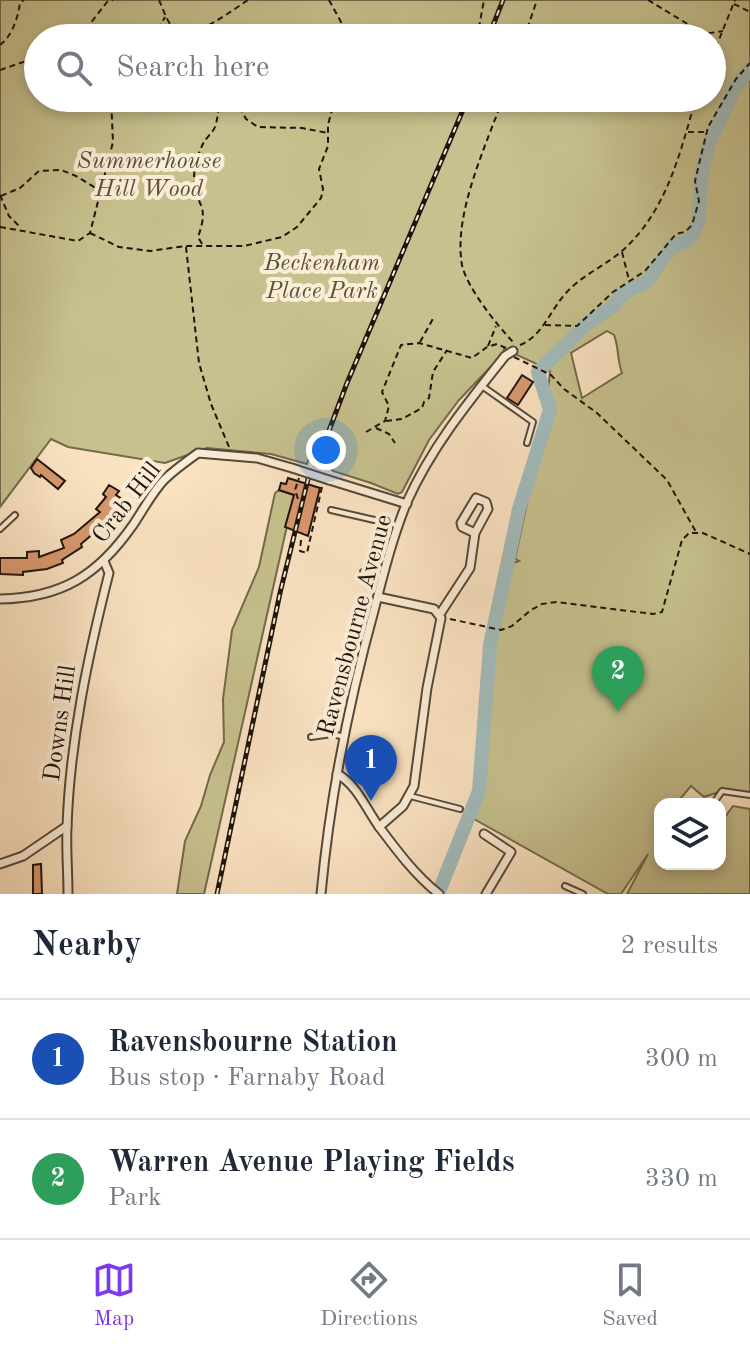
<!DOCTYPE html>
<meta charset="utf-8">
<style>
body{margin:0;font-family:"Old Standard TT",serif;background:#f2f2f3;color:#1f2937}
.controls{position:absolute;right:24px;bottom:24px;display:grid;overflow:hidden;border-radius:16px;box-shadow:0 4px 12px #0003}
.controls button{width:72px;height:72px;display:grid;place-items:center;padding:0;border:0;border-bottom:2px solid #e0e1e3;background:#fff;color:#1f2937;font:40px sans-serif}
.you{position:absolute;left:326px;top:450px;width:28px;height:28px;margin:-20px;border:6px solid #fff;border-radius:50%;background:#1a73e8;box-shadow:0 0 0 12px #1a73e833}
.badge{display:grid;place-items:center;width:52px;height:52px;border-radius:50%;background:#7c3aed;color:#fff;font-size:26px;font-weight:700}
.pin{position:absolute;translate:-50% -66px;filter:drop-shadow(0 2px 4px #0008)}
.pin::after{content:'';position:absolute;top:42px;width:28px;height:24px;background:inherit;clip-path:polygon(0 0,100% 0,50% 100%)}
.list{margin:0;padding:0;list-style:none}
h2{display:flex;justify-content:space-between;align-items:center;height:104px;margin:0;padding:0 32px;font-size:34px}
h2 small{font-size:26px;font-weight:400;color:#747a83}
.list li{display:grid;grid-template-columns:52px 1fr auto;gap:24px;align-items:center;box-sizing:border-box;height:120px;padding:0 32px;border-top:2px solid #e0e1e3}
.list b{display:block;font-size:30px;white-space:nowrap}
.list p{margin:0;font-size:26px;white-space:nowrap;color:#747a83}
.list em{font-size:26px;font-style:normal;color:#747a83}
.icon{flex:none;width:44px;height:44px;fill:none;stroke:currentColor;stroke-width:2;stroke-linecap:round;stroke-linejoin:round}
.map{position:relative;flex:none;width:750px;height:894px;overflow:hidden}
.search{position:absolute;background:#fff;box-shadow:0 4px 12px #0003;left:24px;right:24px;top:24px;height:88px;display:flex;align-items:center;gap:20px;box-sizing:border-box;padding:0 28px;border-radius:44px;color:#747a83;font-size:30px}
.sheet{height:344px;background:#fff}
nav{display:flex;justify-content:space-around;align-items:center;box-sizing:border-box;height:112px;border-top:2px solid #e0e1e3;background:#fff;font-size:22px;color:#747a83}
nav a{display:grid;justify-items:center;gap:4px}
nav .on{color:#7c3aed}
.map>svg:first-child{display:block}
.green{fill:#c6c18e;stroke:#726a4c;stroke-width:2;fill-rule:evenodd}
.lines{fill:none;stroke-linecap:round;stroke-linejoin:round}
.river{stroke:#a2bcbd;stroke-width:14}
.building{fill:#d9986f;stroke:#1e140b;stroke-width:2}
.service-casing{stroke:#554839;stroke-width:8}
.minor-casing{stroke:#554839;stroke-width:11}
.path{stroke:#1e140b;stroke-width:2;stroke-dasharray:6 4;stroke-linecap:butt}
.service{stroke:#fcedd7;stroke-width:4}
.minor{stroke:#fcedd7;stroke-width:7}
.rail-casing{stroke:#1e140b;stroke-width:5}
.rail{stroke:#fcedd7;stroke-width:2;stroke-dasharray:6;stroke-linecap:butt}
.minor-bridge-casing{stroke:#554839;stroke-width:11;stroke-linecap:butt}
.minor-bridge{stroke:#fcedd7;stroke-width:7}
.labels{text-anchor:middle;stroke-width:8;stroke-linejoin:round;paint-order:stroke}
.park-label{font-size:24px;font-style:italic;fill:#595139;stroke:#fcedd7}
.street-label{font-size:24px;fill:#1e140b;stroke:#fcedd7}
</style>
<div class="map">
<svg width="750" height="894" viewBox="0 0 750 894">
<rect width="100%" height="100%" fill="#fbe3c2"/>
<filter id="stains"><feTurbulence type="fractalNoise" baseFrequency=".0025" numOctaves="4"/><feColorMatrix values="0 0 0 0 .2 0 0 0 0 .09 0 0 0 0 .02 0 0 0 .5 -.17"/></filter>
<radialGradient id="worn" r=".72"><stop offset=".6" stop-color="#630" stop-opacity="0"/><stop offset="1" stop-color="#630" stop-opacity=".3"/></radialGradient>
<g class="green">
<path d="M 0,0 L 750,0 L 750,795 L 722,791 L 704,797 L 691,786 L 676,804 L 660,804 L 660,832 L 656,842 L 660,844 L 660,864 L 720,864 L 720,824 L 733,806 L 750,809 L 750,894 L 627,894 L 648,854 L 621,894 L 608,894 L 474,819 L 479,791 L 492,638 L 510,564 L 519,561 L 515,559 L 540,442 L 544,443 L 550,370 L 504,349 L 503,354 L 459,400 L 429,440 L 402,492 L 398,494 L 371,483 L 333,471 L 329,464 L 309,458 L 307,464 L 271,454 L 207,448 L 165,463 L 68,447 L 51,439 L 0,507 ZM 38,38 L 712,38 L 712,98 L 38,98 ZM 607,331 L 614,335 C 619,347 617,360 622,373 L 582,398 L 571,353 Z"/>
<path d="M 279,490 L 294,495 L 204,894 L 177,894 L 185,841 L 201,806 L 210,775 L 224,742 L 223,699 L 232,630 L 259,567 L 275,493 Z"/>
</g>
<g class="lines">
<path class="river" d="M 438,894 L 479,791 L 490,645 L 519,509 L 550,410 L 538,372 L 589,322 L 614,306 L 623,293 L 647,282 L 671,247 L 683,243 L 692,236 L 698,222 L 702,171 L 709,143 L 735,88 L 750,69"/>
</g>
<g class="building">
<path d="M 522,375 L 533,382 L 518,405 L 507,398 Z"/>
<path d="M 37,459 L 65,481 L 58,489 L 41,475 L 40,477 L 34,473 L 31,468 Z"/>
<path d="M 288,478 L 320,488 L 308,536 L 285,527 L 294,495 L 279,490 L 281,483 L 286,484 Z"/>
<path d="M 109,485 L 119,491 L 116,495 L 122,499 L 101,527 L 81,544 L 82,547 L 62,560 L 63,563 L 47,569 L 23,572 L 23,575 L 0,574 L 0,558 L 27,558 L 27,552 L 39,551 L 39,557 L 64,548 L 61,540 L 74,534 L 100,512 L 96,509 L 106,497 L 103,494 Z"/>
<path d="M 41,864 L 42,894 L 33,894 L 33,865 Z"/>
</g>
<g class="lines">
<g class="service-casing">
<g id="service">
<path d="M 482,386 L 533,422 L 527,443"/>
<path d="M 331,510 L 396,525"/>
<path d="M 0,529 L 15,515"/>
<path d="M 363,572 L 383,577"/>
<path d="M 332,734 L 334,721"/>
<path d="M 311,737 L 332,734 L 345,737"/>
<path d="M 410,796 L 460,809"/>
<path d="M 713,804 L 722,791 L 750,795"/>
<path d="M 565,886 L 583,894"/>
</g>
</g>
<g class="minor-casing">
<g id="minor">
<path d="M 329,480 L 407,504"/>
<path d="M 378,597 L 434,609 L 441,618 L 427,688 L 414,786 L 403,806 L 379,827"/>
<path d="M 0,599 C 62,598 98,575 133,525 C 143,510 152,493 164,480 C 174,470 187,461 198,453 L 257,458 L 292,468"/>
<path d="M 440,614 L 470,568 L 475,533 L 488,509 L 486,502 L 476,498 L 461,523 L 462,527 L 475,533"/>
<path d="M 337,774 C 357,784 367,811 380,828 C 398,852 416,876 439,894"/>
<path d="M 484,834 L 511,852 L 486,894"/>
<path d="M 0,864 L 23,856 L 67,826"/>
<path d="M 68,894 C 68,872 66,849 67,827 C 70,740 88,656 109,573 L 104,561"/>
<path d="M 321,894 C 330,797 349,701 375,607 C 384,572 393,536 407,502 C 431,448 469,401 505,356 L 513,351"/>
</g>
</g>
<g class="path">
<path d="M 159,0 C 164,11 168,27 179,32 C 195,39 234,9 248,0"/>
<path d="M 329,0 L 341,22 L 341,38"/>
<path d="M 648,0 L 704,34 L 723,31"/>
<path d="M 734,4 L 750,12"/>
<path d="M 83,38 L 75,34 L 89,25 L 107,2 L 113,0"/>
<path d="M 153,38 L 165,17"/>
<path d="M 321,38 L 333,38"/>
<path d="M 477,38 L 484,0"/>
<path d="M 524,38 L 537,0"/>
<path d="M 0,45 C 12,36 18,18 20,3 L 24,0"/>
<path d="M 712,57 L 735,0"/>
<path d="M 0,70 L 38,57"/>
<path d="M 235,98 L 246,119 L 258,127 L 302,128 L 328,133"/>
<path d="M 503,98 C 486,146 453,214 462,265 C 467,288 497,325 513,342"/>
<path d="M 688,132 L 706,132"/>
<path d="M 0,195 L 9,216 L 21,228"/>
<path d="M 1,196 L 20,188 L 39,171 L 61,170 L 76,176 L 99,190"/>
<path d="M 0,227 L 78,241 L 90,233 L 113,142 L 111,98"/>
<path d="M 90,233 L 119,247 L 150,251 L 185,246 L 244,246 L 282,237 L 297,227 L 321,198 L 323,189 L 319,169 L 328,146 L 328,125 L 335,98"/>
<path d="M 202,244 L 198,237 C 211,201 194,207 194,178 C 194,167 199,151 204,142 C 207,137 213,132 215,127 C 219,116 216,108 225,98"/>
<path d="M 186,247 L 199,363 L 211,404 L 229,447"/>
<path d="M 622,252 L 629,280"/>
<path d="M 545,325 L 577,326 L 613,292 L 645,271 L 676,234 L 685,232 L 692,225 L 699,201 L 695,181 L 708,127 L 736,79 L 750,63"/>
<path d="M 420,342 L 434,317"/>
<path d="M 520,345 C 546,334 551,305 572,287 C 587,273 607,264 622,251 C 667,211 680,153 696,98"/>
<path d="M 488,346 L 496,326"/>
<path d="M 514,357 L 551,375 L 564,389 L 597,413 L 667,480 L 696,532"/>
<path d="M 386,421 L 402,419 L 422,408 L 424,402 L 429,398 L 433,372 L 447,350"/>
<path d="M 376,428 L 389,434 L 395,443"/>
<path d="M 366,432 L 385,421 L 389,406 L 382,392 L 401,345 L 419,343 L 472,358 L 487,347 L 497,344 L 506,348"/>
<path d="M 298,499 L 295,490 L 299,478"/>
<path d="M 301,540 L 300,551 L 307,553 L 322,487"/>
<path d="M 450,619 L 501,630 L 512,626 L 531,610 L 542,604 L 557,602 L 653,614 L 662,612 L 682,540 L 689,533 L 703,533 L 750,554"/>
</g>
<use href="#service" class="service"/>
<use href="#minor" class="minor"/>
<g class="rail-casing">
<g id="rail">
<path d="M 488,38 L 503,0"/>
<path d="M 316,465 L 347,383 L 468,98"/>
<path d="M 217,894 L 280,593 L 310,471"/>
</g>
</g>
<use href="#rail" class="rail"/>
<g class="minor-bridge-casing">
<path id="minor-bridge" d="M 292,468 L 329,480"/>
</g>
<use href="#minor-bridge" class="minor-bridge"/>
</g>
<g class="labels">
<g class="park-label">
<text x="149" y="168">Summerhouse<tspan x="149" dy="28">Hill Wood</tspan></text>
<text x="322" y="270">Beckenham<tspan x="322" dy="28">Place Park</tspan></text>
</g>
<g class="street-label">
<text transform="translate(126 502) rotate(-52)" y="8">Crab Hill</text>
<text transform="translate(354 625) rotate(-75)" y="8">Ravensbourne Avenue</text>
<text transform="translate(59 723) rotate(-82)" y="8">Downs Hill</text>
</g>
</g>
<rect width="100%" height="100%" filter="url(#stains)"/>
<rect width="100%" height="100%" fill="url(#worn)"/>
</svg>
<div class="controls">
<button><svg class="icon" aria-label="layers" viewBox="0 0 24 24"><path d="M12 4l9 5-9 5-9-5zM3 14l9 5 9-5"/></svg></button>
</div>
<div class="you"></div>
<div class="pin badge" style="left:371px;top:801px;background:#1a4fb4">1</div>
<div class="pin badge" style="left:618px;top:712px;background:#2e9e5b">2</div>
<div class="search"><svg class="icon" aria-label="search" viewBox="0 0 24 24"><circle cx="10" cy="10" r="6"/><path d="M15 15l6 6"/></svg>Search here</div>
</div>
<section class="sheet">
<h2>Nearby<small>2 results</small></h2>
<ul class="list">
<li><span class="badge" style="background:#1a4fb4">1</span><div><b>Ravensbourne Station</b><p>Bus stop · Farnaby Road</p></div><em>300 m</em></li>
<li><span class="badge" style="background:#2e9e5b">2</span><div><b>Warren Avenue Playing Fields</b><p>Park</p></div><em>330 m</em></li>
</ul>
</section>
<nav>
<a class="on"><svg class="icon" aria-label="map" viewBox="0 0 24 24"><path d="M3 6l6-2 6 2 6-2v14l-6 2-6-2-6 2zM9 4v14M15 6v14"/></svg>Map</a>
<a><svg class="icon" aria-label="directions" viewBox="0 0 24 24"><path d="M12 3l9 9-9 9-9-9zM9 14v-3h6M13 9l2 2-2 2"/></svg>Directions</a>
<a><svg class="icon" aria-label="saved" viewBox="0 0 24 24"><path d="M7 4h10v16l-5-4-5 4z"/></svg>Saved</a>
</nav>
